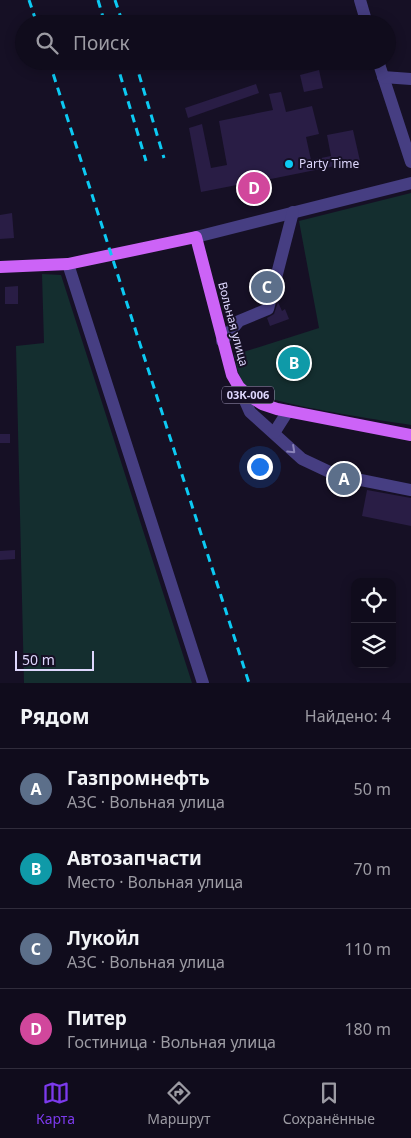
<!DOCTYPE html>
<html lang="ru">
<meta charset="utf-8">
<style>
body{margin:0;font-family:"Noto Sans",sans-serif;background:#1e1a29;color:#f1f3f6}
.controls{position:absolute;right:15px;bottom:15px;display:grid;overflow:hidden;border-radius:10px;box-shadow:0 2px 12px #0003}
.controls button{width:45px;height:45px;display:grid;place-items:center;padding:0;border:0;border-bottom:1px solid #302c3b;background:#100c1c;color:#f1f3f6;font:25px sans-serif}
.scale{position:absolute;left:15px;bottom:12px;width:79px;box-sizing:border-box;padding-left:5px;border:2px solid #ded7fd;border-top:0;font-size:14px;line-height:18px;white-space:nowrap;color:#ded7fd;-webkit-text-stroke:4px #161025;paint-order:stroke}
.you{position:absolute;left:259px;top:466px;width:18px;height:18px;margin:-12px;border:4px solid #fff;border-radius:50%;background:#1a73e8;box-shadow:0 0 0 8px #1a73e833}
.badge{display:grid;place-items:center;width:32px;height:32px;border-radius:50%;background:#7c3aed;color:#fff;font-size:16px;font-weight:700}
.pin{position:absolute;translate:-50% -50%;border:2px solid #fff;box-shadow:0 1px 5px #0006}
.list{margin:0;padding:0;list-style:none}
h2{display:flex;justify-content:space-between;align-items:center;height:65px;margin:0;padding:0 20px;font-size:21px}
h2 small{font-size:16px;font-weight:400;color:#9c9ba3}
.list li{display:grid;grid-template-columns:32px 1fr auto;gap:15px;align-items:center;box-sizing:border-box;height:80px;padding:0 20px;border-top:1px solid #302c3b}
.list b{display:block;font-size:19px;white-space:nowrap}
.list p{margin:0;font-size:16px;white-space:nowrap;color:#9c9ba3}
.list em{font-size:16px;font-style:normal;color:#9c9ba3}
.icon{flex:none;width:28px;height:28px;fill:none;stroke:currentColor;stroke-width:2;stroke-linecap:round;stroke-linejoin:round}
.map{position:relative;flex:none;width:411px;height:683px;overflow:hidden}
.search{position:absolute;background:#100c1c;box-shadow:0 2px 12px #0003;left:15px;right:15px;top:15px;height:55px;display:flex;align-items:center;gap:12px;box-sizing:border-box;padding:0 18px;border-radius:28px;color:#9c9ba3;font-size:19px}
.sheet{height:385px;background:#100c1c}
nav{display:flex;justify-content:space-around;align-items:center;box-sizing:border-box;height:70px;border-top:1px solid #302c3b;background:#100c1c;font-size:14px;color:#9c9ba3}
nav a{display:grid;justify-items:center;gap:2px}
nav .on{color:#7c3aed}
.map>svg:first-child{display:block}
.green{fill:#142e2f}
.building{fill:#291d45}
.lines{fill:none;stroke-linecap:round;stroke-linejoin:round}
.minor{stroke:#463e82;stroke-width:12}
.major{stroke:#cc63f7;stroke-width:12}
.rail{stroke:#0ccaf3;stroke-width:3;stroke-dasharray:8 6;stroke-linecap:butt}
.oneway{stroke:#8a83b9}
.poi-dot{fill:#0ccaf3;stroke:#161025;stroke-width:2}
.labels{text-anchor:middle;stroke-width:4;stroke-linejoin:round;paint-order:stroke}
.shield{fill:#161025;stroke:#a29bbc;stroke-width:1}
.shield-label{font-size:11px;font-weight:bold;fill:#ded7fd}
.poi-label{font-size:12px;fill:#ded7fd;stroke:#161025;text-anchor:start}
.street-label{font-size:12px;fill:#ded7fd;stroke:#161025}
</style>
<div class="map">
<svg width="411" height="683" viewBox="0 0 411 683">
<rect width="100%" height="100%" fill="#161025"/>
<g class="green">
<path d="M 411,193 L 411,425 C 385,421 263,403 249,390 C 239,380 237,368 234,355 L 319,328 L 299,221 Z"/>
<path d="M 42,274 L 61,275 L 192,683 L 24,683 L 16,346 L 44,343 Z"/>
</g>
<g class="building">
<path d="M 319,70 L 323,88 L 304,92 L 300,75 Z"/>
<path d="M 256,84 L 259,93 L 188,118 L 185,108 Z"/>
<path d="M 281,92 L 286,112 L 312,106 L 319,134 L 306,137 L 311,160 L 331,156 L 327,135 L 353,130 L 360,161 L 256,182 L 258,193 L 249,195 L 247,183 L 201,192 L 189,128 L 202,124 L 211,168 L 227,165 L 219,121 L 273,110 L 269,94 Z"/>
<path d="M 12,213 L 14,238 L 0,239 L 0,215 Z"/>
<path d="M 268,276 L 263,296 L 262,293 L 254,296 L 249,283 Z"/>
<path d="M 18,286 L 18,304 L 5,304 L 5,287 Z"/>
<path d="M 278,302 L 282,311 L 285,309 L 289,319 L 270,326 L 267,318 L 274,314 Z"/>
<path d="M 289,353 L 302,355 L 299,373 L 286,371 Z"/>
<rect x="0" y="434" width="10" height="9"/>
<path d="M 367,490 L 411,498 L 411,526 L 362,516 Z"/>
<path d="M 15,550 L 15,559 L 0,560 L 0,551 Z"/>
</g>
<g class="lines">
<g class="minor">
<path d="M 360,0 L 367,24"/>
<path d="M 378,61 L 411,162"/>
<path d="M 383,77 L 411,79"/>
<path d="M 196,237 L 411,183"/>
<path d="M 68,264 L 203,683"/>
<path d="M 222,341 L 239,321 L 268,309 L 293,212"/>
<path d="M 239,387 L 250,412 L 302,459 L 336,475 L 411,490"/>
<path d="M 274,433 L 288,411"/>
</g>
<path class="major" d="M 0,267 L 68,264 L 196,237 L 232,375 L 239,387 L 248,395 L 262,404 L 277,409 L 411,435"/>
<g class="rail">
<path d="M 29,0 L 37,24"/>
<path d="M 98,0 L 105,24"/>
<path d="M 115,0 L 123,24"/>
<path d="M 49,61 L 249,683"/>
<path d="M 116,61 L 146,161"/>
<path d="M 135,61 L 164,158"/>
</g>
</g>
<defs><path id="oneway-chevron" d="M-2-3.5L2.5 0L-2 3.5" fill="none" stroke-width="1.6" stroke-linecap="round" stroke-linejoin="round" transform="scale(1.25)"/></defs>
<use class="oneway" href="#oneway-chevron" transform="translate(292 450) rotate(43)"/>
<circle class="poi-dot" cx="289" cy="164" r="5"/>
<g class="labels">
<rect class="shield" x="222" y="386.5" width="52" height="17" rx="4"/>
<g class="shield-label">
<text x="248" y="399">03К-006</text>
</g>
<g class="poi-label">
<text x="299" y="168">Party Time</text>
</g>
<g class="street-label">
<text transform="translate(233 324) rotate(75)" y="4">Вольная улица</text>
</g>
</g>
</svg>
<div class="controls">
<button><svg class="icon" aria-label="locate" viewBox="0 0 24 24"><circle cx="12" cy="12" r="6"/><path d="M12 2v4M12 18v4M2 12h4M18 12h4"/></svg></button>
<button><svg class="icon" aria-label="layers" viewBox="0 0 24 24"><path d="M12 4l9 5-9 5-9-5zM3 14l9 5 9-5"/></svg></button>
</div>
<div class="scale">50 m</div>
<div class="you"></div>
<div class="pin badge" style="left:344px;top:479px;background:#5c6f8a">A</div>
<div class="pin badge" style="left:294px;top:363px;background:#0f9aa8">B</div>
<div class="pin badge" style="left:267px;top:287px;background:#5c6f8a">C</div>
<div class="pin badge" style="left:254px;top:188px;background:#d1479c">D</div>
<div class="search"><svg class="icon" aria-label="search" viewBox="0 0 24 24"><circle cx="10" cy="10" r="6"/><path d="M15 15l6 6"/></svg>Поиск</div>
</div>
<section class="sheet">
<h2>Рядом<small>Найдено: 4</small></h2>
<ul class="list">
<li><span class="badge" style="background:#5c6f8a">A</span><div><b>Газпромнефть</b><p>АЗС · Вольная улица</p></div><em>50 m</em></li>
<li><span class="badge" style="background:#0f9aa8">B</span><div><b>Автозапчасти</b><p>Место · Вольная улица</p></div><em>70 m</em></li>
<li><span class="badge" style="background:#5c6f8a">C</span><div><b>Лукойл</b><p>АЗС · Вольная улица</p></div><em>110 m</em></li>
<li><span class="badge" style="background:#d1479c">D</span><div><b>Питер</b><p>Гостиница · Вольная улица</p></div><em>180 m</em></li>
</ul>
</section>
<nav>
<a class="on"><svg class="icon" aria-label="map" viewBox="0 0 24 24"><path d="M3 6l6-2 6 2 6-2v14l-6 2-6-2-6 2zM9 4v14M15 6v14"/></svg>Карта</a>
<a><svg class="icon" aria-label="directions" viewBox="0 0 24 24"><path d="M12 3l9 9-9 9-9-9zM9 14v-3h6M13 9l2 2-2 2"/></svg>Маршрут</a>
<a><svg class="icon" aria-label="saved" viewBox="0 0 24 24"><path d="M7 4h10v16l-5-4-5 4z"/></svg>Сохранённые</a>
</nav>
